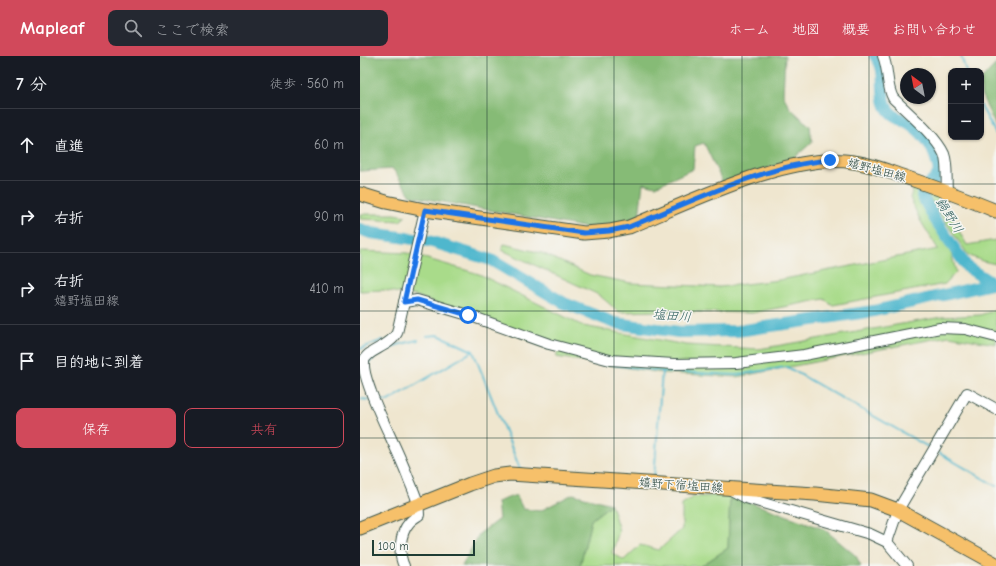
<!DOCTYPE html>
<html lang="ja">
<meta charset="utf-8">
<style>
body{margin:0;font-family:"Comic Neue","Klee One",sans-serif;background:#242831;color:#f1f3f6}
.controls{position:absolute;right:12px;top:12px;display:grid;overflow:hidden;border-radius:8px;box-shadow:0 1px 3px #0004}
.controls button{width:36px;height:36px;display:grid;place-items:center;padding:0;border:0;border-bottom:1px solid #363941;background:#171b24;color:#f1f3f6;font:20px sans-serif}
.compass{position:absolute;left:540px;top:12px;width:36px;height:36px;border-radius:50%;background:#171b24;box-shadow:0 1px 3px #0004;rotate:328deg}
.scale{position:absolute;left:12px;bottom:10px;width:103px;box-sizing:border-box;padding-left:4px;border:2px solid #1f3d34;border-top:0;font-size:11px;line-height:14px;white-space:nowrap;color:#1f3d34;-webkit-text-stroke:3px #f6f6f2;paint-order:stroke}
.stop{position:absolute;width:12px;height:12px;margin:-9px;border:3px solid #1a73e8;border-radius:50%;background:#fff}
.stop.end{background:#1a73e8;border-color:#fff;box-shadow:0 1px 4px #0008}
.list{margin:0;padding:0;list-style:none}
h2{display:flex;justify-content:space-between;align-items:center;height:52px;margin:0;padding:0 16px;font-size:17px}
h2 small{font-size:13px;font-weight:400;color:#9ea1a6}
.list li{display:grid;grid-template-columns:26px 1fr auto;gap:12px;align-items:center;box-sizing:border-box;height:72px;padding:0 16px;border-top:1px solid #363941}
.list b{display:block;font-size:15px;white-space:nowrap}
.list p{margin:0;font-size:13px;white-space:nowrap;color:#9ea1a6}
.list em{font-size:13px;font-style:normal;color:#9ea1a6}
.actions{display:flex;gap:8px;padding:12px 16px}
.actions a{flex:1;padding:9px 0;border:1px solid #d1495b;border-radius:8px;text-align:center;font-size:14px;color:#d1495b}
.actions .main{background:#d1495b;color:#fff}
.icon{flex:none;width:22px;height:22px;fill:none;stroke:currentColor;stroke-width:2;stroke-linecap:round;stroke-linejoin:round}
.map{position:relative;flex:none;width:636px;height:510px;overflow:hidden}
header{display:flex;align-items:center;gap:24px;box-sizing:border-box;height:56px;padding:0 20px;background:#d1495b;color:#fff}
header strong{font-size:19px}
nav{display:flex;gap:22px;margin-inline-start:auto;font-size:14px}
.search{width:280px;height:36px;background:#242831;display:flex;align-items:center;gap:10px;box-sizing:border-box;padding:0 14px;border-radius:8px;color:#9ea1a6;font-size:15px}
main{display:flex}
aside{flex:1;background:#171b24}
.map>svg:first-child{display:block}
.green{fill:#a9db8a;stroke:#648c5f}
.forest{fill:#86bb76;stroke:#527c55}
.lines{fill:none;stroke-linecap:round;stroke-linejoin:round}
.stream{stroke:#4fb7cd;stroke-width:2}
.river{stroke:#4fb7cd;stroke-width:12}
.minor-casing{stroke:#3e564b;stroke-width:12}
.major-casing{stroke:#3e564b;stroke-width:15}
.minor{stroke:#fff;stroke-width:10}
.major{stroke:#f6c06b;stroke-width:13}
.route{stroke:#1a73e8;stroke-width:5}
.grid{fill:none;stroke:#1f3d34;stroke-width:1;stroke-opacity:0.55}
.labels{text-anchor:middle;stroke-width:3;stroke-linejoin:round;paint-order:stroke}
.street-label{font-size:12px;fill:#1f3d34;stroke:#f6f6f2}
.water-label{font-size:13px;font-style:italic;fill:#2b5c5a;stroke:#f6f6f2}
</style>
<header>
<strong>Mapleaf</strong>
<div class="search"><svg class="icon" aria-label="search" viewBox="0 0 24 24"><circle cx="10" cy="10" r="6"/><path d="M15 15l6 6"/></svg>ここで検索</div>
<nav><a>ホーム</a><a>地図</a><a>概要</a><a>お問い合わせ</a></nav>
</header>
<main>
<aside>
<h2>7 分<small>徒歩 · 560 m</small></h2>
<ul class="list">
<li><svg class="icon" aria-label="ahead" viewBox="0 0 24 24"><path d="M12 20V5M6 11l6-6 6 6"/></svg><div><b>直進</b></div><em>60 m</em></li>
<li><svg class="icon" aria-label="right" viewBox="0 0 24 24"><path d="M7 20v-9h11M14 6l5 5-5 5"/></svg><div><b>右折</b></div><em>90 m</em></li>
<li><svg class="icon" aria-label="right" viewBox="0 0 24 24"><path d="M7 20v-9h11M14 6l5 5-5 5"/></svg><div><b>右折</b><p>嬉野塩田線</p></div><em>410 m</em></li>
<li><svg class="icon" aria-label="arrive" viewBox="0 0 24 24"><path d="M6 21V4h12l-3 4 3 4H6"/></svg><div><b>目的地に到着</b></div></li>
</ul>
<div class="actions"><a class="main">保存</a><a>共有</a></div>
</aside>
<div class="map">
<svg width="636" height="510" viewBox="0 0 636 510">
<rect width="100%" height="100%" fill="#f6f6f2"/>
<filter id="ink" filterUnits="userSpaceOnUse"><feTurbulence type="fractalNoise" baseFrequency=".025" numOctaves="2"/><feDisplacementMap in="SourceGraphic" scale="8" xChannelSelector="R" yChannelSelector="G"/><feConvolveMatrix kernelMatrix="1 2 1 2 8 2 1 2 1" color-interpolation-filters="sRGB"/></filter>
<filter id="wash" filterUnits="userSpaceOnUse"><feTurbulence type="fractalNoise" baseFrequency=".012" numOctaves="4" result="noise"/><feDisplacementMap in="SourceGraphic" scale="16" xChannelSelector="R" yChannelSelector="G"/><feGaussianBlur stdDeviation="0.9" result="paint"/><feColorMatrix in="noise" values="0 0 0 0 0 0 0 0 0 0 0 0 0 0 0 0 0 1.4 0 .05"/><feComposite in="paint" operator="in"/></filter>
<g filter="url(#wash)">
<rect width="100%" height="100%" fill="#efe6cf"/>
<g class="green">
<path d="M 554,130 L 560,133 L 558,144 L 591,196 L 596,216 L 585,228 L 473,249 L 464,243 L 392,257 L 301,255 L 259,256 L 239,239 L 142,194 L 144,188 L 182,197 L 230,219 L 271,227 L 360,231 L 419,224 L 578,193 L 560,164 L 550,142 Z"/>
<path d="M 569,134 L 578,139 L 607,189 L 636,184 L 636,208 L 622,205 L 608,199 L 569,141 Z"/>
<path d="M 0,158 L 35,158 L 46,160 L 40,165 L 0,163 Z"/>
<path d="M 0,195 L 47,197 L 119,218 L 223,270 L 326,289 L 399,293 L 582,261 L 620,259 L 636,254 L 636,288 L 589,280 L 377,321 L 303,317 L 196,301 L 198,295 L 57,240 L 23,234 L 0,235 Z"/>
<path d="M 370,439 L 368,492 L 341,510 L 220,510 L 231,464 L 251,448 L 259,475 L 252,497 L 264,504 L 280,489 L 299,494 L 322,473 L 322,448 L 333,441 Z"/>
</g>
<g class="forest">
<path d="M 0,0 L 425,0 L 423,39 L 430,52 L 450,70 L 452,86 L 432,104 L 363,127 L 344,87 L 335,90 L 333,113 L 296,130 L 283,127 L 279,161 L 234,173 L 51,140 L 33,113 L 0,115 Z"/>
<path d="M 636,8 L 636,71 L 621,38 L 621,24 Z"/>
<path d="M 213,438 L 251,448 L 231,464 L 220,510 L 102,510 L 119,478 L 139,463 L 137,446 L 156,439 L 163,453 L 180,455 Z"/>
<path d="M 370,439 L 464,473 L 496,500 L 501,510 L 341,510 L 368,492 Z"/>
</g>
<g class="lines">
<g class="stream">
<path d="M 601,0 L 606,15"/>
<path d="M 621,50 L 636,78"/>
<path d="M 67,280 L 78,279 L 113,295"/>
<path d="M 0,293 L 23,284"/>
<path d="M 21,297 L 37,289 L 58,284"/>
<path d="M 9,307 L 15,300"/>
<path d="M 241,307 L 248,308"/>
<path d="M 254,309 L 302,315"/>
<path d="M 0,343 L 11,344"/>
<path d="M 19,344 L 28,345 L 113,295 L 160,413 L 162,413"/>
<path d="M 579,397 L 636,430"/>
<path d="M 294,422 L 302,315 L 376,319 L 427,311 L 570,392"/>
</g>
<g class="river">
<path d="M 515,0 C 528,13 519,35 526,50 C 531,61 541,62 550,68 C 568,80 576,96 579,116 L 575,123 L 563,133 L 562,140 L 574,162 L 607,211 L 633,228"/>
<path d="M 0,173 L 11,177 L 69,185 L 131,204 L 204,247 L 255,267 L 319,276 L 377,275 L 514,255 L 636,227"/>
</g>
</g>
</g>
<g filter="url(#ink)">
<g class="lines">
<g class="minor-casing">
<g id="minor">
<path d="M 523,0 C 529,14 526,29 533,42 C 547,56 576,80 584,98 C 588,109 586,123 587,135"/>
<path d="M 44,246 L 57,244 L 108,259 L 189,288 L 250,304 L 314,308 L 376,307 L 444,299 L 580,272 L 605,273 L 636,281"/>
<path d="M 371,434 L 386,442 L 510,478 L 527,486 L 547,510"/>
<path d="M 527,486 L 538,454 L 607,337 L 636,353"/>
<path d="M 44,510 C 38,498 40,477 49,467 C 51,464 56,461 59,459 C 59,446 54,436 49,424 C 38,394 22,366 11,336 C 8,327 3,316 4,306 C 5,294 29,292 37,277 L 65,154"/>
</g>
</g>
<g class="major-casing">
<g id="major">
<path d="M 0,138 L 26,146 L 65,154 L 224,177 L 249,175 L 269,171 C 328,147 432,95 493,106 C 510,108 527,115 542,120 C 574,131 605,142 636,155"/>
<path d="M 0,472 L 110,428 L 134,420 L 150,418 L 455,438 L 511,444 L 538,454 L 636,508"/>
</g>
</g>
<use href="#minor" class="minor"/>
<use href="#major" class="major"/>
</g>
</g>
<g class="lines" filter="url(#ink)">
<path class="route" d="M 108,259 L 57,244 L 44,246 L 65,154 L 224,177 L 249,175 L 269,171 C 331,146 404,109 470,104"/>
</g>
<path class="grid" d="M 127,0 L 127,510M 254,0 L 254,510M 382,0 L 382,510M 509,0 L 509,510M 0,128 L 636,128M 0,255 L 636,255M 0,382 L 636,382"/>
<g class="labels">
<g class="street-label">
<text transform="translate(517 114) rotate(15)" y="4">嬉野塩田線</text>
<text transform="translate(321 429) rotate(4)" y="4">嬉野下宿塩田線</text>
</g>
<g class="water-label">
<text transform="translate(590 159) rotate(58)" y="5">鍋野川</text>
<text transform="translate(312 259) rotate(5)" y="5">塩田川</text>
</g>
</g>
</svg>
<div class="controls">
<button>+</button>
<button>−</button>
</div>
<svg class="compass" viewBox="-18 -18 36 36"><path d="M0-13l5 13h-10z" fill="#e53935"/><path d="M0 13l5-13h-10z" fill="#9ea1a6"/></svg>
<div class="scale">100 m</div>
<div class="stop" style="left:108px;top:259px"></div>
<div class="stop end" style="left:470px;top:104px"></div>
</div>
</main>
